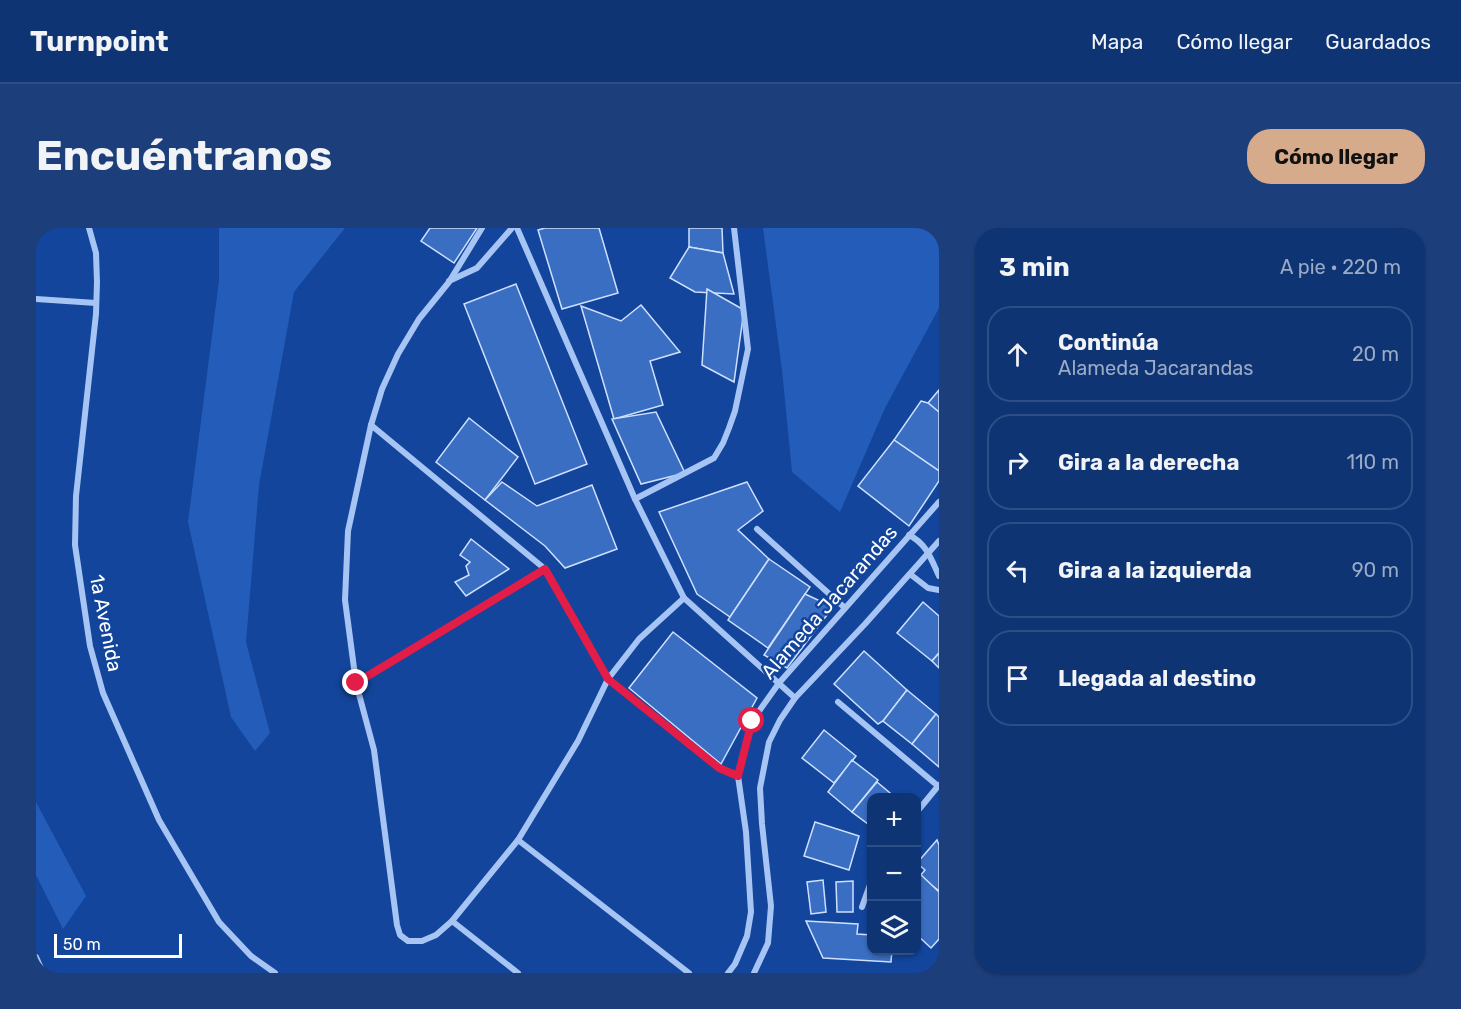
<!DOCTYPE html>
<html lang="es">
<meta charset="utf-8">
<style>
body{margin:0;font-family:Rubik,sans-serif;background:#1c3f7c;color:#f1f3f6}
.controls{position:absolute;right:18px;bottom:18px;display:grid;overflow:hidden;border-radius:12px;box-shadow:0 2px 4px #0004}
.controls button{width:54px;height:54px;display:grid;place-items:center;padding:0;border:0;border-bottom:2px solid #2e4f86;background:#0e3474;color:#f1f3f6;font:30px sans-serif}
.scale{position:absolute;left:18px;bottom:15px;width:128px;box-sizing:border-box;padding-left:6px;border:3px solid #fff;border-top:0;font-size:16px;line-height:21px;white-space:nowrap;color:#fff;-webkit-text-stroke:4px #12459b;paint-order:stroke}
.stop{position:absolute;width:18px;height:18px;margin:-14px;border:4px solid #e11d48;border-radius:50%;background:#fff}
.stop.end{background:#e11d48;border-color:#fff;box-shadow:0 2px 6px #0008}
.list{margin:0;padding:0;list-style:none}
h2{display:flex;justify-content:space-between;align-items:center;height:78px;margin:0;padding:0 24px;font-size:26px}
h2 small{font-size:20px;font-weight:400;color:#9baac5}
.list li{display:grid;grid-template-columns:39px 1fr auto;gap:18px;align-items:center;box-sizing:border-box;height:96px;margin:0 12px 12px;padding:0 12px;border:2px solid #2e4f86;border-radius:24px}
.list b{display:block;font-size:22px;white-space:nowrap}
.list p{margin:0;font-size:20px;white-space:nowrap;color:#9baac5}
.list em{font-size:20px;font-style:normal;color:#9baac5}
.icon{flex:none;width:33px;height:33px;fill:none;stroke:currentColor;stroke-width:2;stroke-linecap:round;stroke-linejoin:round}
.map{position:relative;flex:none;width:903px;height:745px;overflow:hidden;border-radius:24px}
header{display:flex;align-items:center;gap:36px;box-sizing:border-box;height:84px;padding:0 30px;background:#0e3474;border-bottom:2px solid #2e4f86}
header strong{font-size:28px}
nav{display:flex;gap:33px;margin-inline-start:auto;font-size:21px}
.intro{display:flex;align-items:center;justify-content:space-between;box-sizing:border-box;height:144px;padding:0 36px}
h1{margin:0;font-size:42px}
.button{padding:15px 27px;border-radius:24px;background:#d6ab8b;color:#111;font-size:21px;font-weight:700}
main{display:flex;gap:36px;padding:0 36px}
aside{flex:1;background:#0e3474;border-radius:24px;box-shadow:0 2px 4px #0004}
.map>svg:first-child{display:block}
.green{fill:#245db9}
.building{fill:#3a6ec2;stroke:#cee0fe;stroke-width:1.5}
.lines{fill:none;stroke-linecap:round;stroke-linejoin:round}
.minor{stroke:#a6c4f4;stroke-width:6}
.route{stroke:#e11d48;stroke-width:8}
.labels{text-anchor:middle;stroke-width:5;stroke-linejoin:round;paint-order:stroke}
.street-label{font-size:20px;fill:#fff;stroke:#12459b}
</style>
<header>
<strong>Turnpoint</strong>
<nav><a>Mapa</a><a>Cómo llegar</a><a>Guardados</a></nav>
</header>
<div class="intro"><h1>Encuéntranos</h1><a class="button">Cómo llegar</a></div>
<main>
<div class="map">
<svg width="903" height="745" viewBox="0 0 903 745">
<rect width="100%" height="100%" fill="#12459b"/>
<g class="green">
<path d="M 183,0 L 309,0 L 258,64 L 223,257 L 210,414 L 234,505 L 219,523 L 195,489 L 152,294 L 183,53 Z"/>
<path d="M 727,0 L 903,0 L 903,80 L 849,180 L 804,284 L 756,244 L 746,142 Z"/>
<path d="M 0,574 L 50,668 L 27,701 L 0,647 Z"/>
</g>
<g class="building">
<path d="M 394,0 L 441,0 L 418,35 L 385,13 Z"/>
<path d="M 509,0 L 563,0 L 582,65 L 526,81 L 502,2 Z"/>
<path d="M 653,0 L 686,0 L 687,25 L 653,19 Z"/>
<path d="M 653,19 L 687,25 L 698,66 L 659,64 L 634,50 Z"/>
<path d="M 480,56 L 551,236 L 499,256 L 428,76 Z"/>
<path d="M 671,61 L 708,82 L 698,154 L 666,137 Z"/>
<path d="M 605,77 L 644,124 L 614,133 L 627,177 L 578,191 L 545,78 L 585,93 Z"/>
<path d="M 903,162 L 903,185 L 892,175 Z"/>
<path d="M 885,173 L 892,175 L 903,184 L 903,243 L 858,212 Z"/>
<path d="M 620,184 L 649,245 L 605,256 L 576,191 Z"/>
<path d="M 433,190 L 482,229 L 449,272 L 400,234 Z"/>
<path d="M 858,212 L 903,243 L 903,253 L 873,298 L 822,258 Z"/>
<path d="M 466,254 L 501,278 L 556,257 L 581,321 L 529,340 L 509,318 L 449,272 Z"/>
<path d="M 711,254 L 727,283 L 702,302 L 733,331 L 694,389 L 661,366 L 623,284 Z"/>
<path d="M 435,311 L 473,341 L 430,368 L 419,354 L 433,347 L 430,338 L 434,334 L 424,327 Z"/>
<path d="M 733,331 L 774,359 L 732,420 L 692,392 Z"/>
<path d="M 769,366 L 797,379 L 751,440 L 728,427 Z"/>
<path d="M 887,374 L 903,388 L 903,425 L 896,433 L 861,405 Z"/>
<path d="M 637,404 L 721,470 L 685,536 L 593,460 Z"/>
<path d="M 828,423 L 871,462 L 847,493 L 842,496 L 798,456 Z"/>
<path d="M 903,425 L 903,440 L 896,433 Z"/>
<path d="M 871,462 L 900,486 L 876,516 L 847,493 Z"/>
<path d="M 900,486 L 903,489 L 903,539 L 876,516 Z"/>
<path d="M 788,502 L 820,528 L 798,555 L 766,530 Z"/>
<path d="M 816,532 L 842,552 L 816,584 L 792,564 Z"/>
<path d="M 841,554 L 860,570 L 836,570 L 836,599 L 816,584 Z"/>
<path d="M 779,594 L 823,608 L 813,642 L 768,628 Z"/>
<path d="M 901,612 L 903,617 L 903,663 L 884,648 L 889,642 L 881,635 Z"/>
<path d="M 881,643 L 903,664 L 903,711 L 895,720 L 880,706 Z"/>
<path d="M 787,652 L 790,684 L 775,686 L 771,654 Z"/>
<path d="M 817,653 L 817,684 L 801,684 L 800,654 Z"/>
<path d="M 770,693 L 822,696 L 821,706 L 836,707 L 836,722 L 856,722 L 855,734 L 787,730 Z"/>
</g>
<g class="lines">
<g class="minor">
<path d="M 53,0 L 60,25 L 61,54 L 60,86 L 40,268 L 39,317 L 54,418 L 67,465 L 123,592 L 183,694 L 215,728 L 239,745"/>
<path d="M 446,0 L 413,54 L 383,91 L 362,126 L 346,161 L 335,197 L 312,303 L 309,372 L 320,455 L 338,522 L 361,697 L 364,707 L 372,713 L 386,713 L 400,707 L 416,693 L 482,612 L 542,513 L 572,451 L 603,411 L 648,370"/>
<path d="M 481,0 L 599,271 L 648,370 L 759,470"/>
<path d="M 413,53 L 441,40 L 476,0"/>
<path d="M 0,71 L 60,75"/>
<path d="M 335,197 L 509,341 L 572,451 L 683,540 L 702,548"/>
<path d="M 599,271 L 678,230 L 687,215 L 693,200 L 699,183 L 712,121 L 698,0"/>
<path d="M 721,301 L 809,380"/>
<path d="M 873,307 C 891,316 895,331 903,348"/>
<path d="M 874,346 L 892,360 L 903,362"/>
<path d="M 320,455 L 509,341"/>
<path d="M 802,474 L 902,558"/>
<path d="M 880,585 L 903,557"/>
<path d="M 482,612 L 653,745"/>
<path d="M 826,679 L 836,651"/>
<path d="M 416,693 L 482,745"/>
<path d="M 0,729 L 7,745"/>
<path d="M 692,745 L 699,736 L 711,708 L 715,684 L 710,604 L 702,548 L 716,493 L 743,455 L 903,274"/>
<path d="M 718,745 L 732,715 L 735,678 L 726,596 L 724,560 L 733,514 L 744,492 L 759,470 L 829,396 L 903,313"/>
</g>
</g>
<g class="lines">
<path class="route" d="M 320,455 L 509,341 L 572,451 L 683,540 L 702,548 L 716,493"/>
</g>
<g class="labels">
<g class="street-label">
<text transform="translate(793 374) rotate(-49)" y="7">Alameda Jacarandas</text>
<text transform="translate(70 395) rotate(79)" y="7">1a Avenida</text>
</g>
</g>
</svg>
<div class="controls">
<button>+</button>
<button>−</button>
<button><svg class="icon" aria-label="layers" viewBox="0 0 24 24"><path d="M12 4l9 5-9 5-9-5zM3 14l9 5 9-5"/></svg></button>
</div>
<div class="scale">50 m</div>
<div class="stop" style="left:716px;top:493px"></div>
<div class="stop end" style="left:320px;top:455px"></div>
</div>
<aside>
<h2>3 min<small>A pie · 220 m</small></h2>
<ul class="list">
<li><svg class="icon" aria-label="ahead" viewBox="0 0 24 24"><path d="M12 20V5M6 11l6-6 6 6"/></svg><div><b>Continúa</b><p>Alameda Jacarandas</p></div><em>20 m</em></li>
<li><svg class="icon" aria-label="right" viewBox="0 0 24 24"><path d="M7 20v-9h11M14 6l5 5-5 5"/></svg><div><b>Gira a la derecha</b></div><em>110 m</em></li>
<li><svg class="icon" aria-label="left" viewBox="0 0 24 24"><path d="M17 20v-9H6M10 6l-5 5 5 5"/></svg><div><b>Gira a la izquierda</b></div><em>90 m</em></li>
<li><svg class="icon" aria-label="arrive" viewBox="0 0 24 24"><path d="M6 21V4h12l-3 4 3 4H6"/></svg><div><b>Llegada al destino</b></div></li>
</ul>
</aside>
</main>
